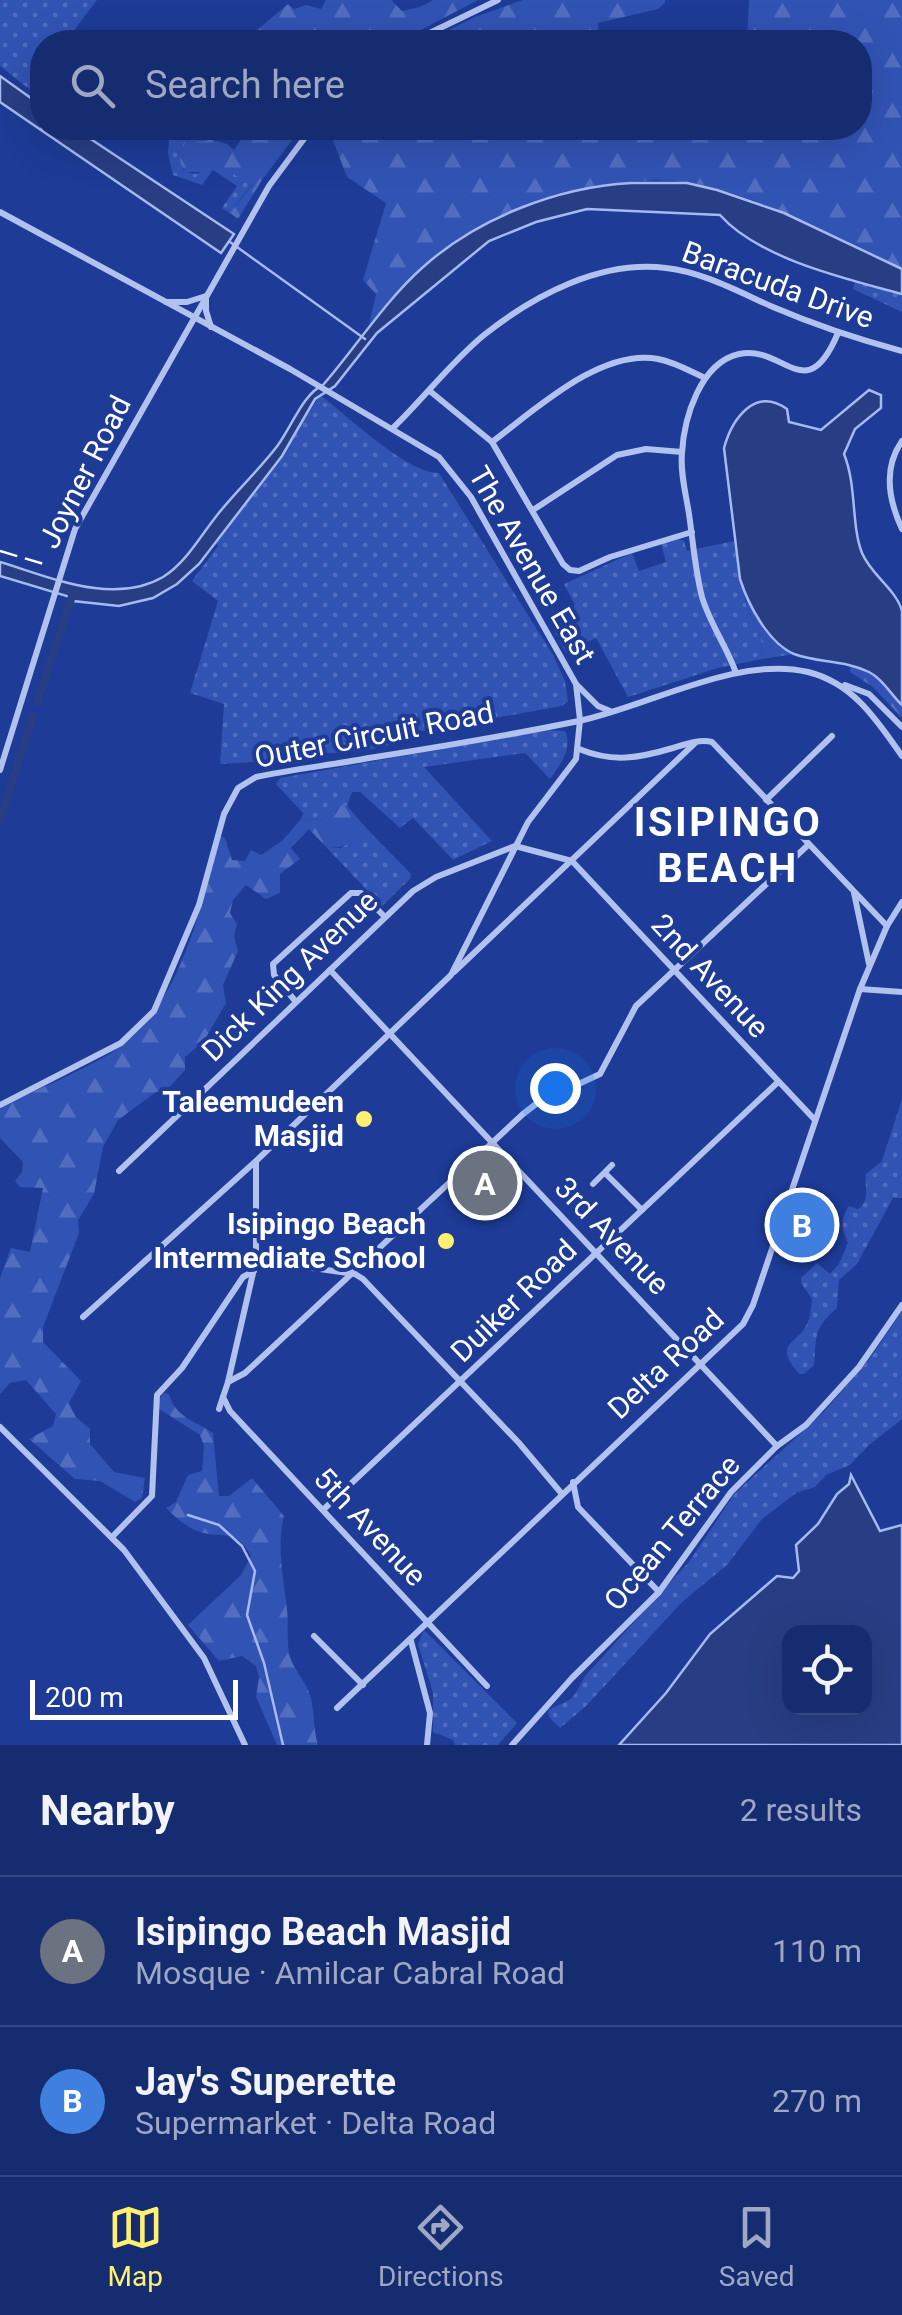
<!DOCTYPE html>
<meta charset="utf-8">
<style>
body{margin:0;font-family:Roboto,sans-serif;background:#233879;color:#f1f3f6}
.controls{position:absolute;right:30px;bottom:30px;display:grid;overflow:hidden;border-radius:20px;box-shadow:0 10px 40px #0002}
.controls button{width:90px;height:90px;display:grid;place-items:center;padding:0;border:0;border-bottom:2px solid #354884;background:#162c71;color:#f1f3f6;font:50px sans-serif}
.scale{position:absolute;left:30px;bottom:25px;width:208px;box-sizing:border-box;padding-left:10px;border:5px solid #fff;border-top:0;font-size:28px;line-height:35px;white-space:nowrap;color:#fff;-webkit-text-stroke:8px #1d3b97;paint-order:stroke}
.you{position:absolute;left:555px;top:1088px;width:35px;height:35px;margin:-25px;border:8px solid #fff;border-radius:50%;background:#1a73e8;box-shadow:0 0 0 15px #1a73e833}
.badge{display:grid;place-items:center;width:65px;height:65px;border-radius:50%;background:#fff070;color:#fff;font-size:32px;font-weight:700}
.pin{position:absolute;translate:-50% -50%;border:5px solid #fff;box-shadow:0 2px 10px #0006}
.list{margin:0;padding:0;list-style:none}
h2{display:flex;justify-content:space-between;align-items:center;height:130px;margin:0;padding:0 40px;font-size:42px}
h2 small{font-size:32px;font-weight:400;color:#9ea7c3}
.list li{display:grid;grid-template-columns:65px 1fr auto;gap:30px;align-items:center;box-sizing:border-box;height:150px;padding:0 40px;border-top:2px solid #354884}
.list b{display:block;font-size:38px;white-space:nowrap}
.list p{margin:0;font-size:32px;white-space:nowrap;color:#9ea7c3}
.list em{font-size:32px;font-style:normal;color:#9ea7c3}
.icon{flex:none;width:55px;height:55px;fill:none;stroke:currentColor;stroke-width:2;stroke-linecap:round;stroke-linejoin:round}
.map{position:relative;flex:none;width:902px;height:1745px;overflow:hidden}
.search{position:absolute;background:#162c71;box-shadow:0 10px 40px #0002;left:30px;right:30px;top:30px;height:110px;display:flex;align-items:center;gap:25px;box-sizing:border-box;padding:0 35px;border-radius:40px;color:#9ea7c3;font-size:38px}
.sheet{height:430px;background:#162c71}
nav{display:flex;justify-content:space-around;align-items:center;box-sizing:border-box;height:140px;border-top:2px solid #354884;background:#162c71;font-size:28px;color:#9ea7c3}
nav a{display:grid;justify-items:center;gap:5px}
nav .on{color:#fff070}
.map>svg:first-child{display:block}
.grass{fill:url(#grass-dots)}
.forest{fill:url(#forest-firs)}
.water{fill:#283e84;stroke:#a5baf1;stroke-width:2.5;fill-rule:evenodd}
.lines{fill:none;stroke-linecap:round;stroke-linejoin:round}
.stream{stroke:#a5baf1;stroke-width:2.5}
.canal{stroke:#283e84;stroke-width:8}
.minor{stroke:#b1c2ef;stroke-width:6}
.rail{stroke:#fff;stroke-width:2.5;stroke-dasharray:18 8;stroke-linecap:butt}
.poi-dot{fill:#fff070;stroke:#1d3b97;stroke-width:4}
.labels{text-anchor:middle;stroke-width:8;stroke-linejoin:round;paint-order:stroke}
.street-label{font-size:30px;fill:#fff;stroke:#1d3b97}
.poi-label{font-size:30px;font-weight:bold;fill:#fff;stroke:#1d3b97;text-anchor:end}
.district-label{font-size:40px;font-weight:bold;letter-spacing:2.5px;fill:#fff;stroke:#1d3b97}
</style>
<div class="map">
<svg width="902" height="1745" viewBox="0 0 902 1745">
<defs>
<pattern id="grass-dots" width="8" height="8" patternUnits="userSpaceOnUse" patternTransform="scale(2.5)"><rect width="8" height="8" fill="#3153b4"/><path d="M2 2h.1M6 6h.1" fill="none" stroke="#506dbf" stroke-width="1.8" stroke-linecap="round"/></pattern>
<pattern id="forest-firs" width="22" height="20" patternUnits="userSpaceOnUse" patternTransform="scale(2.5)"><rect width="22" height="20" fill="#3153b4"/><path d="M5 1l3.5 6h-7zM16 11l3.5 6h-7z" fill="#506dbf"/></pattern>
</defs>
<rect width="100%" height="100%" fill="#1d3b97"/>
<g class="grass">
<path d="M 0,0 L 97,0 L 65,42 L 42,42 L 42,90 L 38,96 L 0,66 Z"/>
<path d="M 199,134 L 207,141 L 183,169 C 198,180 204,170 214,160 L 241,178 L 247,174 L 252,177 L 252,184 L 230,213 L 222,208 L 237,186 L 213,170 L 202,185 L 173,175 L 168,154 L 169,140 L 187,139 Z"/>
<path d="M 855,281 L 902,294 L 902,312 L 853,289 Z"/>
<path d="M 320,395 C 347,415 406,473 439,473 L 553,655 L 565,681 L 568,701 L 562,706 L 411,733 C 381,757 328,752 291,754 L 288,760 L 220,764 L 224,704 L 190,693 L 218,601 L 192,581 L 218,546 L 216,543 L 282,456 Z"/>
<path d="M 679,539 L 684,541 L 687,551 L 734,541 L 747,608 L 761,636 L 762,659 L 718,668 L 628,697 L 596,638 L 566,653 L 548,620 L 575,605 L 564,584 L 632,553 L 639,571 L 666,562 L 661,544 Z"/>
<path d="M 548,730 L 565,731 C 573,750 560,764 550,779 L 525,753 L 424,767 L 492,841 L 453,860 L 413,818 L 400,828 L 360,792 L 352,792 L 347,806 L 341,805 L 329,820 L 301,819 L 303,813 L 276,784 L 280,778 Z"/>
<path d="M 368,830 L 411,874 L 410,879 L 382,906 L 327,848 L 341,848 Z"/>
<path d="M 902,1099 L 902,1198 L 893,1198 L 857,1264 L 839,1280 L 837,1308 C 812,1330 817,1336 814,1365 L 804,1374 L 799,1374 C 772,1343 797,1345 807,1324 C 811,1316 811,1307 812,1299 L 801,1283 L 801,1278 L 817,1263 L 830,1274 L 839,1264 L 848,1243 C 841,1228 840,1220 849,1206 L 858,1209 C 871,1200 864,1186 866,1174 L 882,1161 Z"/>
<path d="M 902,1311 L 902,1419 L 868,1446 L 850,1465 L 826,1475 L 815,1487 L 796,1493 L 762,1519 L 727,1565 L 682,1602 L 586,1706 L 560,1728 L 549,1717 L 548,1710 C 573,1698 571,1703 585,1676 L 689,1562 L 735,1493 L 822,1414 L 868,1361 Z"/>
<path d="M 424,1630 L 517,1723 L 498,1745 L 455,1745 L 453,1740 L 433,1732 L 433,1693 L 418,1644 Z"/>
</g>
<g class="forest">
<path d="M 326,0 L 391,0 L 402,11 L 420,7 L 433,0 L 478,0 L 398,42 L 243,42 L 288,4 L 294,9 L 306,5 L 321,9 Z"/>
<path d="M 523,0 L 665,0 L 665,3 L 658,9 L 598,23 L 599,42 L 425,42 L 475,17 Z"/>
<path d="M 749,0 L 902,0 L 902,269 C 861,254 824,230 785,213 C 755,201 721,188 690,183 C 605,170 483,210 421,268 C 402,286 388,307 369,324 L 376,294 L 363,280 L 386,203 L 347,177 L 329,130 L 319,128 L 860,128 L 860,42 L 747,42 Z"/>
<path d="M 241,128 L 301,128 L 262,180 L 238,219 L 230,213 L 252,185 L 251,177 L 247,175 L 241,179 L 214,161 L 205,172 L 187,172 C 177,164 179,153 185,143 L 207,141 L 206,138 L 227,144 L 234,150 L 241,140 Z"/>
<path d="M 746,598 L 778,644 L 795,654 L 762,659 L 761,636 L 747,608 Z"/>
<path d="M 851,664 L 875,674 L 902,705 L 902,718 L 873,687 L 850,672 Z"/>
<path d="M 341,805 L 347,806 L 368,830 C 356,842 345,848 327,848 L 309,829 L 291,848 L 300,859 L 280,874 L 280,893 L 266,899 L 246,885 L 233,900 L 230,913 L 237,924 L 234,936 L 238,951 L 223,985 L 226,1003 L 204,1041 L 185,1057 L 185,1070 L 166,1091 L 156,1092 L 118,1120 L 103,1147 L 94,1194 L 78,1220 L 79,1233 L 43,1327 L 43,1342 L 81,1381 L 69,1403 L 76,1417 L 90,1429 L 90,1444 L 114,1472 L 145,1478 L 142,1498 L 135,1502 L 100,1481 L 75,1479 L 29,1439 L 53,1426 L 56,1414 L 26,1380 L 10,1383 L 0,1394 L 0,1278 L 11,1248 L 30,1252 L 43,1188 L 20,1187 L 15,1181 L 22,1172 L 23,1162 L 0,1138 L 0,1109 C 36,1088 76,1075 111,1053 C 181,1009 199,910 221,836 L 225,838 L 232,860 L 245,861 L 251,850 L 261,855 L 282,841 L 301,819 L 329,820 Z"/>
<path d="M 164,1393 L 169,1394 C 175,1417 195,1421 213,1433 L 219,1496 L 229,1496 L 252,1478 L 284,1516 C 276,1548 284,1578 287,1610 C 289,1625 286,1642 290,1657 C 295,1672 308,1684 311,1699 C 315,1714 313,1729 318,1745 L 277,1745 L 256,1697 L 259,1677 L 256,1666 L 242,1656 L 219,1661 L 188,1625 L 241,1575 L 251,1556 C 235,1524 217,1542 193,1529 C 183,1524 174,1516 166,1508 L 176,1502 L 188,1475 L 202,1471 L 204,1446 L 200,1435 L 159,1409 L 158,1401 Z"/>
</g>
<g class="water">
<path d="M 0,76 L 42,106 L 42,128 L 74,128 L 234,234 L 221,253 L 0,102 Z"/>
<path d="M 631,183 L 687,183 L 717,190 L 784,213 L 902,269 L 902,294 C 847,279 759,259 720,215 L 587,209 L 536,222 L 489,241 L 377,333 L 335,386 L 315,399 L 282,456 L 199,564 L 177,584 L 153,598 L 119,606 L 73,601 L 67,596 L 0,576 L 0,562 C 50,577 113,606 163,577 C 186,563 201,535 218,514 C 237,490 260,469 278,445 C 292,426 303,394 323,385 C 356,347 385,301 422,268 C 477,218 558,187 631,183 Z"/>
<path d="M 869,390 L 881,395 L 881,408 L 855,429 L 844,454 C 857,486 851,525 862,553 C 871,575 896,589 902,611 C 902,627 902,685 902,705 C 891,695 883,679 869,672 C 845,660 818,663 794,654 C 768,643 748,604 740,579 L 724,448 C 732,419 755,386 787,409 L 789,422 L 821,430 Z"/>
<path d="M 851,1475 L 880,1531 L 902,1525 L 902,1745 L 619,1745 L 666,1693 L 710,1634 L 777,1576 L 793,1578 L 799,1571 L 796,1545 L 818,1524 L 837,1494 L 849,1484 ZM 790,1632 L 864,1632 L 864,1708 L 790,1708 Z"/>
</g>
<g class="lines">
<g class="stream">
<path d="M 230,242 L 365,339"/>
<path d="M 188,1515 L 219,1525 L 242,1546 L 255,1571 L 247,1615 L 264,1663 L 283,1745"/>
</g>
<g class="canal">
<path d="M 37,703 L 73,593"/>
<path d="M 0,821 L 33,716"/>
</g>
<g class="minor">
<path d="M 411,42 L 498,0"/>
<path d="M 0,212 L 290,369 L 439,457 L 471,497 L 576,684 L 580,720 L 576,759 L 528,822 L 451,975 L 256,1161 L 83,1317"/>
<path d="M 166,302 L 187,302 L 206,296 L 206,311 L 211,327"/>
<path d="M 431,392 L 492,442 L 563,564 L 570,570 L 579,571 L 610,557 L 692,532"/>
<path d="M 394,427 C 425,397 451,362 484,335 C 534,295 601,260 666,268 C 703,272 739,292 773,307 C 815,325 857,339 902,351"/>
<path d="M 902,441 C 883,468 889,501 902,529"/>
<path d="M 492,442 C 535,410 601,348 658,359 C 674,362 688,370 703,377"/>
<path d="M 533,510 L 617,455 L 646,449 L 682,452"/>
<path d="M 736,673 C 727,647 710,624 702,597 C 695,570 693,541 689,514 C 686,494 680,473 682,453 C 684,418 700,363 739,354 C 784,344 806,409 838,333"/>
<path d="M 577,685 L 598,706 L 610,711"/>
<path d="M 845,685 L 869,694 L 902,727"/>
<path d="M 579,749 C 613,763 639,758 673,748 C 686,744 699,739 712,742 L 887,926"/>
<path d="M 0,770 L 75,529 L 269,186 L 312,128"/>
<path d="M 766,800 L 832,736"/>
<path d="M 854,893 L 869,964"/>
<path d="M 330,970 L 777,1446"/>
<path d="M 454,972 L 695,743"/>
<path d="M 860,989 L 902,992"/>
<path d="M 296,1002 L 274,975 L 273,964 L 351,893 L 361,893 L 384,916"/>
<path d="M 0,1105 L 121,1043 L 154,1011 L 199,905 L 224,814 L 238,788 L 256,777 C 294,769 332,765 369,758 C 439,747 510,735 579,721 C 649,706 738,655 808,672 C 853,683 877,720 902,756"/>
<path d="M 119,1171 L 413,891 L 436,877 L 515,846 L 572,861 L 815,1120"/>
<path d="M 605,1173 L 642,1210"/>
<path d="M 593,1184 L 612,1165"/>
<path d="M 256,1260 L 355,1274 L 363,1279 L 519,1443 L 562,1494"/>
<path d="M 228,1382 L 245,1373 L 523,1114 L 536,1104 L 600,1074 L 636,1006 L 808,845"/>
<path d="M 223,1397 L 230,1411 L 487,1686"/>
<path d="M 219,1409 L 228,1382 L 256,1260 L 256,1162"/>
<path d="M 0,1427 L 124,1550 L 204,1658 L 245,1745"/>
<path d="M 573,1482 L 578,1507 L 659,1592"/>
<path d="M 324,1509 L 777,1083"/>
<path d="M 113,1536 L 152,1496 L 157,1395 L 182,1368 L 243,1277 L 254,1271"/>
<path d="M 314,1636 L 363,1685"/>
<path d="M 411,1641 L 430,1713 L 427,1745"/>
<path d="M 337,1708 L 743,1324 L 753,1305 L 860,989 L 887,926 L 902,902"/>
<path d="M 512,1745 L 572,1678 L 659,1592 L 731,1492 L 777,1446 L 806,1425 L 859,1367 L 902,1305"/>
</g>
<path class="rail" d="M 0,551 L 47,565"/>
</g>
<g class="poi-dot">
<circle cx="364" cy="1119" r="10"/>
<circle cx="446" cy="1241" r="10"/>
</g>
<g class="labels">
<g class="street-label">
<text transform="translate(778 285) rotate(20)" y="10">Baracuda Drive</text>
<text transform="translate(85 472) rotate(-63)" y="10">Joyner Road</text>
<text transform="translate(532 565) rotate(60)" y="10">The Avenue East</text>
<text transform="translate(374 735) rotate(-11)" y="10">Outer Circuit Road</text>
<text transform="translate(290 976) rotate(-44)" y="10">Dick King Avenue</text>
<text transform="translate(710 976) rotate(47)" y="10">2nd Avenue</text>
<text transform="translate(612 1236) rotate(46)" y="10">3rd Avenue</text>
<text transform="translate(514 1301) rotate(-44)" y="10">Duiker Road</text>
<text transform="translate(666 1364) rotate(-43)" y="10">Delta Road</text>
<text transform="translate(370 1527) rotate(47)" y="10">5th Avenue</text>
<text transform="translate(672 1533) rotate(-50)" y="10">Ocean Terrace</text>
</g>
<g class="poi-label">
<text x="344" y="1112">Taleemudeen<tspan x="344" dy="34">Masjid</tspan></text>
<text x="426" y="1234">Isipingo Beach<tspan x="426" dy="34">Intermediate School</tspan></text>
</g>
<g class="district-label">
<text x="728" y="836">ISIPINGO<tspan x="728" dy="46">BEACH</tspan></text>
</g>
</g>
</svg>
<div class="controls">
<button><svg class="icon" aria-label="locate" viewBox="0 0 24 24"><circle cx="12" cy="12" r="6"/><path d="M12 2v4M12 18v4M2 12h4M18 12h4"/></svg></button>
</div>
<div class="scale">200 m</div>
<div class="you"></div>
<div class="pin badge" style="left:485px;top:1183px;background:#6b7280">A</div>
<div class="pin badge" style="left:802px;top:1225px;background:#3f7fe0">B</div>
<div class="search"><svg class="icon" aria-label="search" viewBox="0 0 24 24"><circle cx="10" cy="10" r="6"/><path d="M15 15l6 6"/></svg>Search here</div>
</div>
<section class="sheet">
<h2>Nearby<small>2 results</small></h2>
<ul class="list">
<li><span class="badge" style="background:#6b7280">A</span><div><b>Isipingo Beach Masjid</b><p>Mosque · Amilcar Cabral Road</p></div><em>110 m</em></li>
<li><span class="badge" style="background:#3f7fe0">B</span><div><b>Jay's Superette</b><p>Supermarket · Delta Road</p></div><em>270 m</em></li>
</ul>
</section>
<nav>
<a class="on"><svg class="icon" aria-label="map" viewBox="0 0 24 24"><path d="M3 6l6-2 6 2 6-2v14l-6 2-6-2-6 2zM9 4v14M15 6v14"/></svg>Map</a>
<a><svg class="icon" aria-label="directions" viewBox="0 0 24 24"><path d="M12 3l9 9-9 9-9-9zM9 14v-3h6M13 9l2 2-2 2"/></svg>Directions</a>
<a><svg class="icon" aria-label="saved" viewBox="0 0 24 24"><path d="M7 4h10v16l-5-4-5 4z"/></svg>Saved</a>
</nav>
